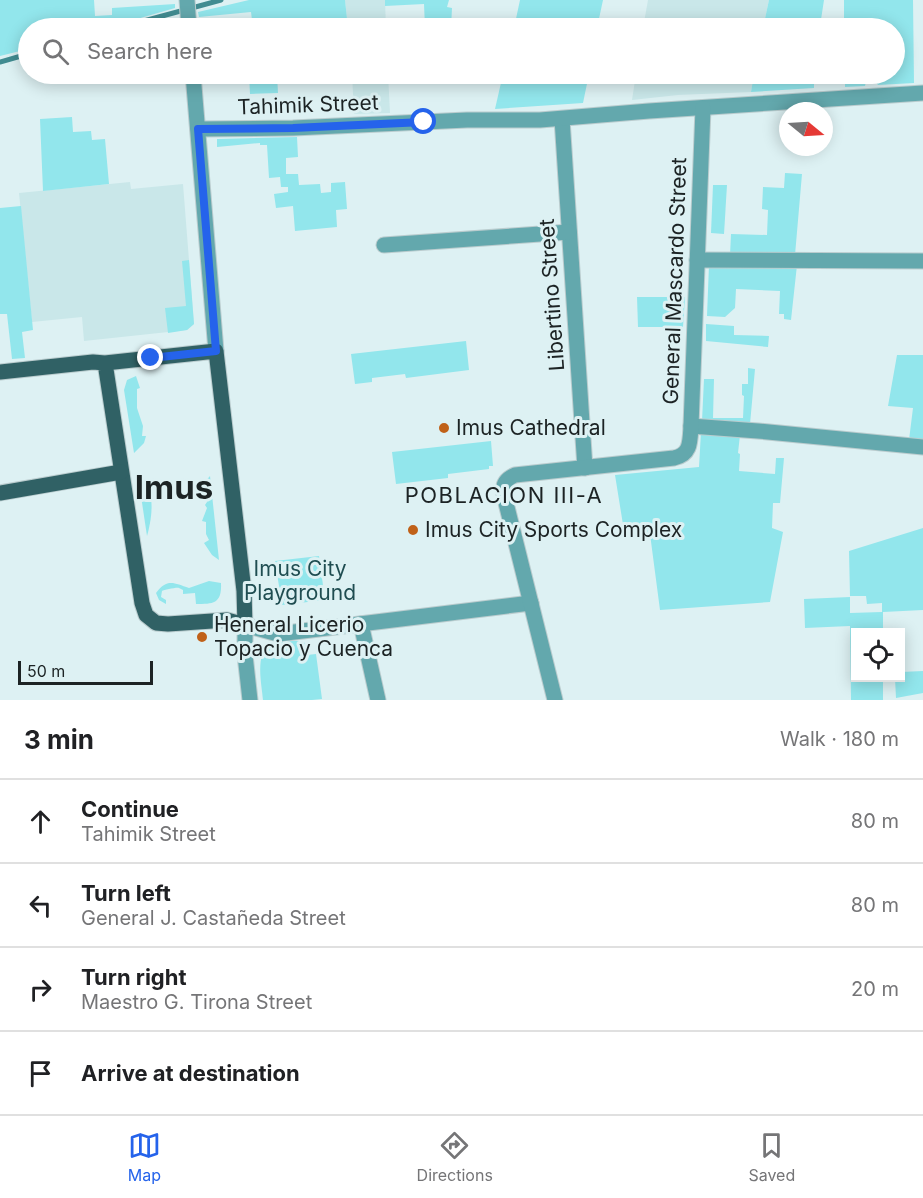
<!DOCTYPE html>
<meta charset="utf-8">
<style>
body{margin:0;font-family:Inter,sans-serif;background:#f2f2f2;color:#202124}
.controls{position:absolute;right:18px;bottom:18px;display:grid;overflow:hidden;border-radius:0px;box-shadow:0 3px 15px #0003}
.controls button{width:54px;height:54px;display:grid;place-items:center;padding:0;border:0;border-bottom:2px solid #e0e0e0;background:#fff;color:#202124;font:30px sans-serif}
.compass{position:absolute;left:779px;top:102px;width:54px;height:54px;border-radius:50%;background:#fff;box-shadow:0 3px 15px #0003;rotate:108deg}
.scale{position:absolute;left:18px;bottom:15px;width:135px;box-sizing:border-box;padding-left:6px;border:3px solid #1c2324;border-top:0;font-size:16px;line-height:21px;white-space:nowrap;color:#1c2324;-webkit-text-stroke:4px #ddf1f3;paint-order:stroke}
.stop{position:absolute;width:18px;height:18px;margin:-14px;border:4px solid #2563eb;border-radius:50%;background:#fff}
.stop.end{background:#2563eb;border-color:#fff;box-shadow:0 2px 6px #0008}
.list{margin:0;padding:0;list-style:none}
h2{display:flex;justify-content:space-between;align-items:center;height:78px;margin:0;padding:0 24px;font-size:26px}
h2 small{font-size:20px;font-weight:400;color:#757577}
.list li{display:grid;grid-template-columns:39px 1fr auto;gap:18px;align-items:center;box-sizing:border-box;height:84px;padding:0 24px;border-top:2px solid #e0e0e0}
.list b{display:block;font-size:22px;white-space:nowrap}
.list p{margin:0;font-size:20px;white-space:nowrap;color:#757577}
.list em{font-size:20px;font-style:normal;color:#757577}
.icon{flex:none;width:33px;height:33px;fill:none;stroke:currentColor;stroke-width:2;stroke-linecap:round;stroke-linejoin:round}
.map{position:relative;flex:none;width:923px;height:700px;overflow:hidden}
.search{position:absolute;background:#fff;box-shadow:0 3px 15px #0003;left:18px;right:18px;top:18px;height:66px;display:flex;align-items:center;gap:15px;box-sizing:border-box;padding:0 21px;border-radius:33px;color:#757577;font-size:22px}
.sheet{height:414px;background:#fff}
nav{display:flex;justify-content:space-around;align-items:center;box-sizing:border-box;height:84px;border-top:2px solid #e0e0e0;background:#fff;font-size:16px;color:#757577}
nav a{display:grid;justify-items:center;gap:3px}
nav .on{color:#2563eb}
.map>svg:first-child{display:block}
.built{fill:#c9e7e9}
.green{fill:#92e6ec}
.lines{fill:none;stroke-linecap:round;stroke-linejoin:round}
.stream{stroke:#418c91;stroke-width:5}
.minor-casing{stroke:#baccce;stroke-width:17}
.major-casing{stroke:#baccce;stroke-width:17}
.minor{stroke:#63a8ad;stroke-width:15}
.major{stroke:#306165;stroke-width:15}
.route{stroke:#2563eb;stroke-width:8}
.poi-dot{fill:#c06118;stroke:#ddf1f3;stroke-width:2}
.labels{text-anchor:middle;stroke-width:6;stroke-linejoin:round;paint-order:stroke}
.street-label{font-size:21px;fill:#1c2324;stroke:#ddf1f3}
.poi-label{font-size:21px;fill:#1c2324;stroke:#ddf1f3;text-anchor:start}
.park-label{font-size:21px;fill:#1f4d51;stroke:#ddf1f3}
.neighbourhood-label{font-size:22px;letter-spacing:1.5px;fill:#1c2324;stroke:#ddf1f3}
.town-label{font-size:33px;font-weight:bold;fill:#1c2324;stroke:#ddf1f3}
</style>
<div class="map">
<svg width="923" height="700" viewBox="0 0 923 700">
<rect width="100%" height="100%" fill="#ddf1f3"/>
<g class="built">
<path d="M 345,0 L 385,0 L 386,28 L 348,28 Z"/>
<path d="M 648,0 L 769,0 L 763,28 L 643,28 Z"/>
<path d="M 352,74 L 388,74 L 390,113 L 354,114 Z"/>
<path d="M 636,74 L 754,74 L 751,92 L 678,95 L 632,100 Z"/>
<path d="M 130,182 L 131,189 L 183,184 L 194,324 L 187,330 L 84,341 L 82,317 L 32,322 L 19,193 Z"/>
</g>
<g class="green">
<path d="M 0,0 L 94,0 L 95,16 L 112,15 L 112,8 L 175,4 L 175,8 L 106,28 L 28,28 L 28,49 L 0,56 Z"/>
<path d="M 249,0 L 345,0 L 348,28 L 253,28 L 251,12 L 199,17 L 198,12 Z"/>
<path d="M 385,0 L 449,0 L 447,7 L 452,8 L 451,28 L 425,28 L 424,4 L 385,6 Z"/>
<path d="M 520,0 L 603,0 L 597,28 L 514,28 Z"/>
<path d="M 769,0 L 824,0 L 820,26 L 815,25 L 815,28 L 763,28 Z"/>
<path d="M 844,0 L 913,0 L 914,83 L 878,85 L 875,81 L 866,81 L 865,86 L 845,87 L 845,74 L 894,74 L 894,28 L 844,28 Z"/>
<path d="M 249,74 L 277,74 L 278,93 L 250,94 Z"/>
<path d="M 503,74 L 589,74 L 583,103 L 495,109 Z"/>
<path d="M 754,74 L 814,74 L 814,88 L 751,92 Z"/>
<path d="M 72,117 L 73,132 L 91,131 L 92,140 L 105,139 L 109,184 L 43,191 L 40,119 Z"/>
<path d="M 297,137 L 298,157 L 286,158 L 286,174 L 298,174 L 299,185 L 320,184 L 321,193 L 331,192 L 331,183 L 345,182 L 347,209 L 336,210 L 337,227 L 295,231 L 293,206 L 276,208 L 274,194 L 288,192 L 288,187 L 281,187 L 280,177 L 269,178 L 267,145 L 260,145 L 260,143 L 217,147 L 217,139 L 218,139 Z"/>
<path d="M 785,173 L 802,174 L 795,255 L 730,255 L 731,234 L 767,235 L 768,210 L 762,209 L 763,187 L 784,188 Z"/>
<path d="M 713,185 L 727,185 L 724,234 L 711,233 Z"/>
<path d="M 21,206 L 33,330 L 22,332 L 25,358 L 12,359 L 7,314 L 0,314 L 0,208 Z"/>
<path d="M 189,260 L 194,324 L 187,330 L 168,333 L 165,308 L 186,306 L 182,261 Z"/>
<path d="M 709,265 L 797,265 L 791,320 L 784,319 L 784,314 L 779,314 L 780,291 L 736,289 L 735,308 L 725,317 L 707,316 Z"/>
<path d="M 637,297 L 685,297 L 683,327 L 638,327 Z"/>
<path d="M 706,324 L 734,326 L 734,335 L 769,336 L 768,347 L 706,341 Z"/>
<path d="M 466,341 L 469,370 L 406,378 L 405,374 L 372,378 L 372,382 L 355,384 L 351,354 Z"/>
<path d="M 897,355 L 923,355 L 923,441 L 909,440 L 913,408 L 888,406 Z"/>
<path d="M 748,368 L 755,369 L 750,424 L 702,421 L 704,379 L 714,379 L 713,418 L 743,418 L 744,396 L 742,395 L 742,384 L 748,384 Z"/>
<path d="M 136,376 L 140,388 L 137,389 L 137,408 L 143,426 L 142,436 L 146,436 L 144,443 L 134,453 L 124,390 L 127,380 Z"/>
<path d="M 701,432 L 740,435 L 738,453 L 740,454 L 739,471 L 775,474 L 776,458 L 784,458 L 780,503 L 773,503 L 772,528 L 783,532 L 770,602 L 660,610 L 650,534 L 625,537 L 615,475 L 699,467 Z"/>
<path d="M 491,441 L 493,466 L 489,466 L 489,469 L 448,474 L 448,478 L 396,484 L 392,452 Z"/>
<path d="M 138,476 C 157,488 152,518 147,536 Z"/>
<path d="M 210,476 L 219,560 L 212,555 L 204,543 L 209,540 L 206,534 L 206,522 L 202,521 L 207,508 L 205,505 L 207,502 L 204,495 L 207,486 L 203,484 Z"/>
<path d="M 923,528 L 923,610 L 883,612 L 883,632 L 856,632 L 856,678 L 883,678 L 883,700 L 851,700 L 850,626 L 805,628 L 804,599 L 850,597 L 850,613 L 882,612 L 882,603 L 867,604 L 866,596 L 850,596 L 849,551 Z"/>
<path d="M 319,556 L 325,600 L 282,605 L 275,561 Z"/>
<path d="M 209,581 L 221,583 C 222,604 213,604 196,604 L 195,593 L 183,594 L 183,590 L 179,588 C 177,587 164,590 162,591 L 161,597 L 166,600 L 166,604 L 159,600 L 156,593 C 167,578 174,583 189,588 Z"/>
<path d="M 300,641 L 305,643 L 307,655 L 316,654 L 322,699 L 312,700 L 263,700 C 262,685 254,652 271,644 C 279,641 291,641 300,641 Z"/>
<path d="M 923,671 L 923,693 L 896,698 L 895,678 L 900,678 L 901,672 Z"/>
</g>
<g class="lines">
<g class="stream">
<path d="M 118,28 L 221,0"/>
<path d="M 0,62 L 28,54"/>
</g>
<g class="minor-casing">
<g id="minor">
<path d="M 187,0 L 189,28"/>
<path d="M 193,74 L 216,351"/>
<path d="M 562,119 L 585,468"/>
<path d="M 198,129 L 293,128 L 467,120 L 540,120 L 649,111 L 923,93"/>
<path d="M 384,245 L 569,232"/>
<path d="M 697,260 L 923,261"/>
<path d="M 691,426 L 758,431 L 923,447"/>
<path d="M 361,624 L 378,700"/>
<path d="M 250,700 L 245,655 L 245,625 L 278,634 L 531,603"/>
<path d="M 555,700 L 504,495 C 502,485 506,479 515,475 L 674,458 C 691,455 690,441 691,426 L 703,108"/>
</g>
</g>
<g class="major-casing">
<g id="major">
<path d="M 0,372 L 93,362 L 105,363 L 216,351 L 244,591 L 245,625 L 227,620 L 168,624 L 156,623 L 146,615 L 142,603 L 105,363"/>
<path d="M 0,493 L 121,472"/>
</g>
</g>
<use href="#minor" class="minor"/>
<use href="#major" class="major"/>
</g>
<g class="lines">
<path class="route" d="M 151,358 L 216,351 L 198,129 L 293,128 L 424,122"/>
</g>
<g class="poi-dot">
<circle cx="444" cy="428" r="6"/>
<circle cx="413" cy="530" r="6"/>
<circle cx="202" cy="637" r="6"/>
</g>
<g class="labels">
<g class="street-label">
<text transform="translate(308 105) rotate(-2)" y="7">Tahimik Street</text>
<text transform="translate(675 281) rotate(-88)" y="7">General Mascardo Street</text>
<text transform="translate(552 295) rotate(-94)" y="7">Libertino Street</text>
</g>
<g class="poi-label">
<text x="456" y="435">Imus Cathedral</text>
<text x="425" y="537">Imus City Sports Complex</text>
<text x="214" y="632">Heneral Licerio<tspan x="214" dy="24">Topacio y Cuenca</tspan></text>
</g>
<g class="park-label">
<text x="300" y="576">Imus City<tspan x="300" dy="24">Playground</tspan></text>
</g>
<g class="neighbourhood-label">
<text x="504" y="503">POBLACION III-A</text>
</g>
<g class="town-label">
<text x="174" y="499">Imus</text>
</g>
</g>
</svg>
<div class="controls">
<button><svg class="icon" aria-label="locate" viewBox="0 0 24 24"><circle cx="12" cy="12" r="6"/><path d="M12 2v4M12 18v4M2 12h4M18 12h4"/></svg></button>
</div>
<svg class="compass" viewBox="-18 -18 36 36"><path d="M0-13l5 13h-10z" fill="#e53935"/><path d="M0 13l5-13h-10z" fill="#757577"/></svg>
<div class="scale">50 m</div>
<div class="stop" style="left:424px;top:122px"></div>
<div class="stop end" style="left:151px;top:358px"></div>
<div class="search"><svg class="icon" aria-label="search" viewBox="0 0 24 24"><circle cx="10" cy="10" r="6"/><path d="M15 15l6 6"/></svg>Search here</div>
</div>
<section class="sheet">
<h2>3 min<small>Walk · 180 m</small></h2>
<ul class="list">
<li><svg class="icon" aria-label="ahead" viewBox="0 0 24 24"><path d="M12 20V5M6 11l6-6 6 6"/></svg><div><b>Continue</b><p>Tahimik Street</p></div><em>80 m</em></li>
<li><svg class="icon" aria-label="left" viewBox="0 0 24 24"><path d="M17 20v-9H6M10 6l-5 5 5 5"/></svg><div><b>Turn left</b><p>General J. Castañeda Street</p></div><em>80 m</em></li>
<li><svg class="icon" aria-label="right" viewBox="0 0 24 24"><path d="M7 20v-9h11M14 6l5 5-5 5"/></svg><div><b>Turn right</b><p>Maestro G. Tirona Street</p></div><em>20 m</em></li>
<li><svg class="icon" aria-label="arrive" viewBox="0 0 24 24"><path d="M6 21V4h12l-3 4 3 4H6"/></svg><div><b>Arrive at destination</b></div></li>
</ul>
</section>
<nav>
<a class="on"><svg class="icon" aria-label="map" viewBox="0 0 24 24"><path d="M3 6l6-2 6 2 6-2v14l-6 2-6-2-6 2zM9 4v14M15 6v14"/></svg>Map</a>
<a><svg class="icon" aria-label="directions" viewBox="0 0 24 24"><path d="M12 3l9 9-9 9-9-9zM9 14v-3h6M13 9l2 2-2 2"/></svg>Directions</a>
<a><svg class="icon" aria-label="saved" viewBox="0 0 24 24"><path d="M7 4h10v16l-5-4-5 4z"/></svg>Saved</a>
</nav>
